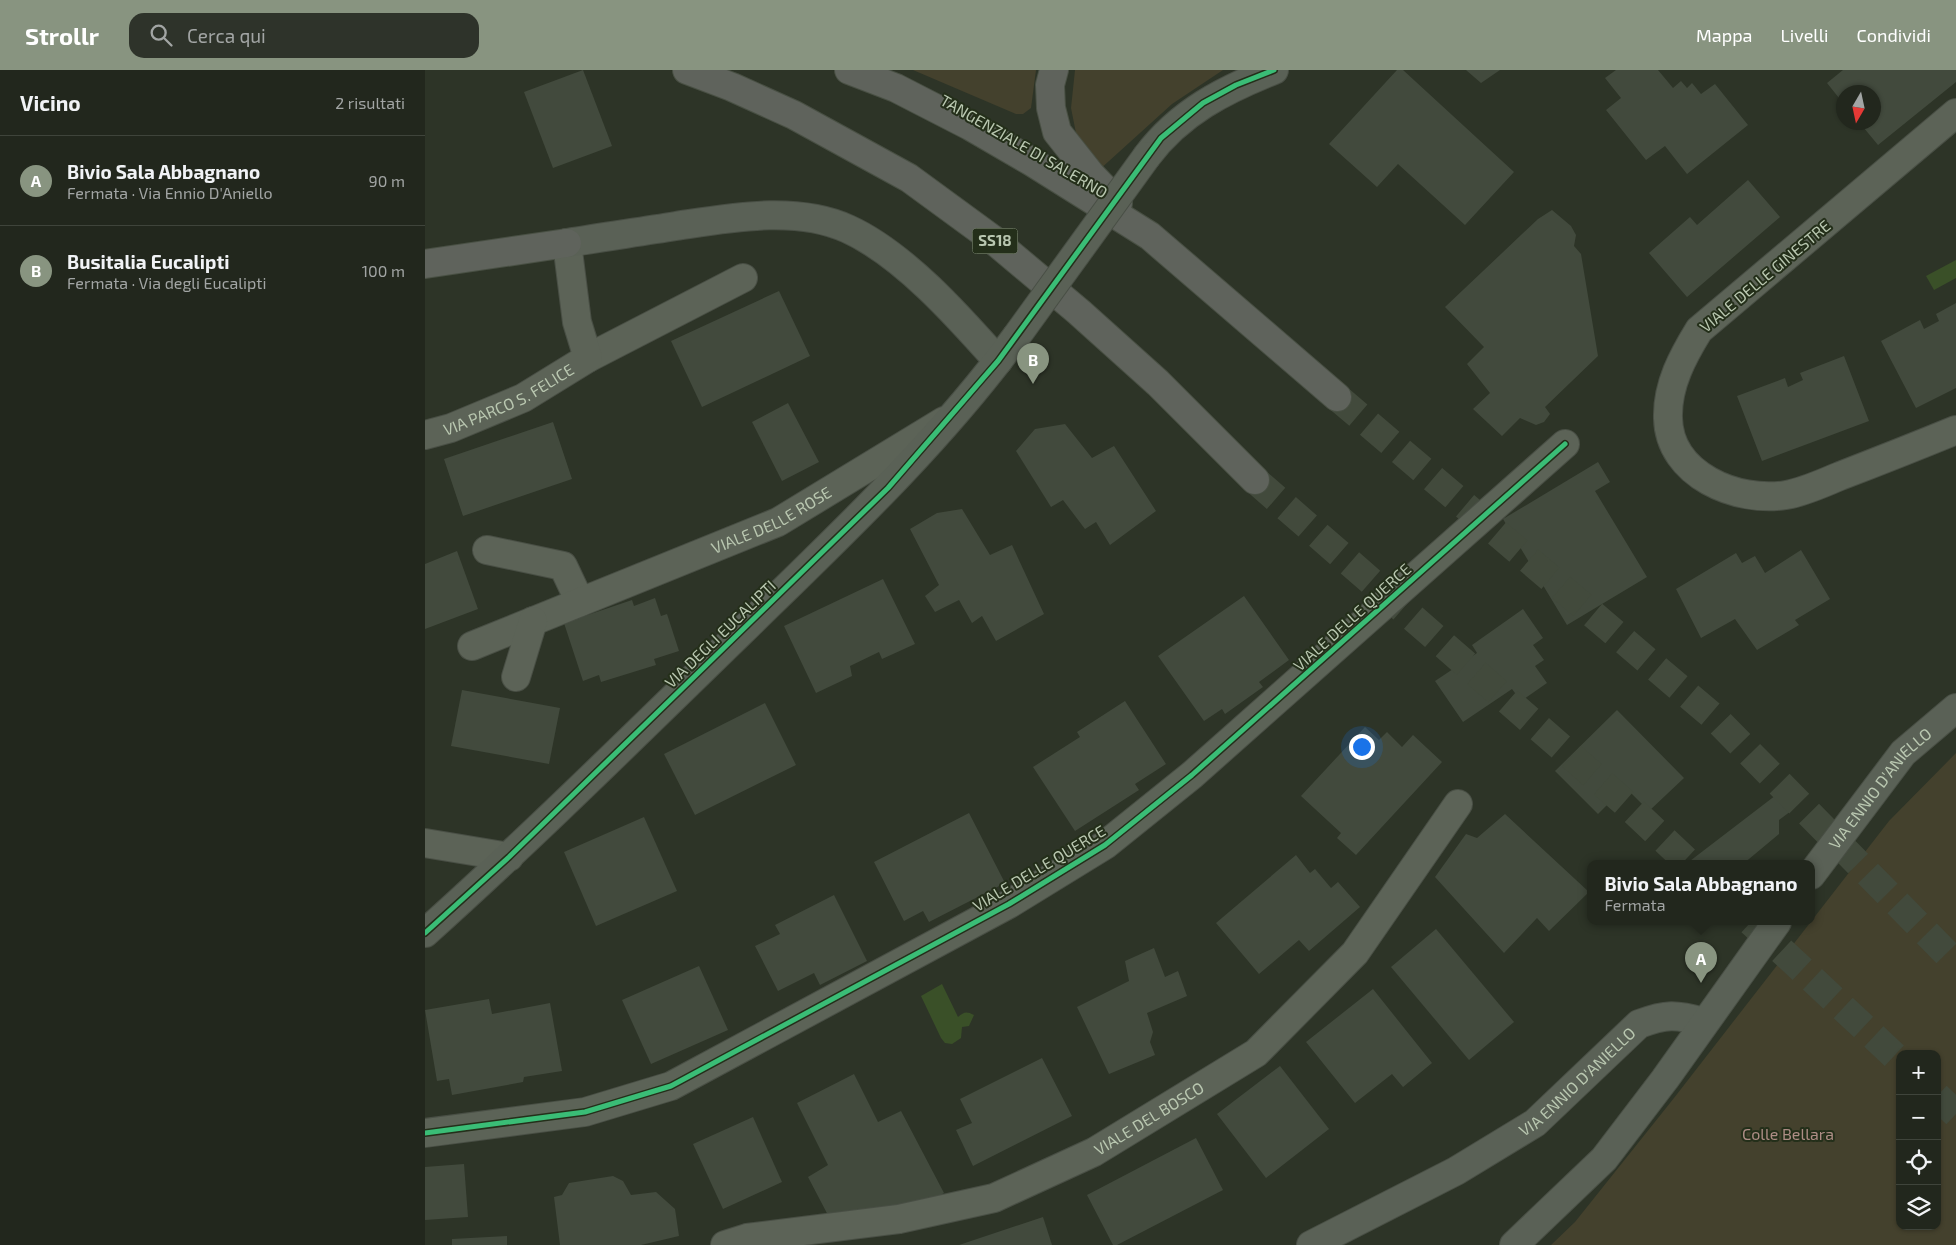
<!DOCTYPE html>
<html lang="it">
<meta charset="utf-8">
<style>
body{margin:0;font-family:"Exo 2",sans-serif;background:#2e332a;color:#f1f3f6}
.controls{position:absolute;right:15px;bottom:15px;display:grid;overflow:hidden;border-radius:10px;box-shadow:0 1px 4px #0004}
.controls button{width:45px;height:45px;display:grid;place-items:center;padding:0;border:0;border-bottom:1px solid #3f443b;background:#22271d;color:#f1f3f6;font:25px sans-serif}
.compass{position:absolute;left:1411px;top:15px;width:45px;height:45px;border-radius:50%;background:#22271d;box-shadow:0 1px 4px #0004;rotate:189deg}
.you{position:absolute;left:936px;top:676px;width:18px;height:18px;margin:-12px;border:4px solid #fff;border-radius:50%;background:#1a73e8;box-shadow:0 0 0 8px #1a73e833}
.badge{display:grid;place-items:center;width:32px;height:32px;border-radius:50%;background:#889480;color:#fff;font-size:16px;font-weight:700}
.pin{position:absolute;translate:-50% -41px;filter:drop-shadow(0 1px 2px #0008)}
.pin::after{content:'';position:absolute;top:26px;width:18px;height:15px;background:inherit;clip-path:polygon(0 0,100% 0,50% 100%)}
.popup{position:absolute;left:1162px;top:790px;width:228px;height:65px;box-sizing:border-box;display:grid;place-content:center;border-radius:10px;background:#22271d;filter:drop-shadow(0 1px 4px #0005);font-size:16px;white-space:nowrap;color:#a2a5a4}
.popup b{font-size:19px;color:#f1f3f6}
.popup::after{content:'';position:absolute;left:50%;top:100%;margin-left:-10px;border:10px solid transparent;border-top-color:#22271d}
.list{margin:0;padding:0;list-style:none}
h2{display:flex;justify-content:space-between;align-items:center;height:65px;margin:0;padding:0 20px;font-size:21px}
h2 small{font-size:16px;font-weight:400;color:#a2a5a4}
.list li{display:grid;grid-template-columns:32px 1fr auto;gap:15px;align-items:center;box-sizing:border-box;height:90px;padding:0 20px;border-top:1px solid #3f443b}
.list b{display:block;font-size:19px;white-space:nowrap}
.list p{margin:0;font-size:16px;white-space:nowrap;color:#a2a5a4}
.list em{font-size:16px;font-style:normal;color:#a2a5a4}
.icon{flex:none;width:28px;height:28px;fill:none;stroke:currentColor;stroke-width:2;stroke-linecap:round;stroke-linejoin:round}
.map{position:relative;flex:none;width:1531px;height:1175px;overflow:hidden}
header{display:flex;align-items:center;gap:30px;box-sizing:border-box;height:70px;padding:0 25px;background:#889480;color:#fff}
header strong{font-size:24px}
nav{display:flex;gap:28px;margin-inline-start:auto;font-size:18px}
.search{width:350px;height:45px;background:#2e332a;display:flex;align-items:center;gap:12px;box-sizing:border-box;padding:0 18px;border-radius:15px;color:#a2a5a4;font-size:19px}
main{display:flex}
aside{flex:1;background:#22271d}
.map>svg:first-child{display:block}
.green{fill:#44412d;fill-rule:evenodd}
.water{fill:#3a5028}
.building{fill:#424a3d}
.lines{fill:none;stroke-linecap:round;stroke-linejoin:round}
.highway-tunnel{stroke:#424a3c;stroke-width:28;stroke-dasharray:28 14;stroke-linecap:butt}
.street-casing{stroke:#494f45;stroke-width:30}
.secondary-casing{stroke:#494f45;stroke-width:30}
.highway-casing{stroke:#495044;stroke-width:30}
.street{stroke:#5c6357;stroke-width:28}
.secondary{stroke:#5a6156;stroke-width:28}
.highway{stroke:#5f635c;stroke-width:28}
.secondary-bridge-casing{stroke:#494f45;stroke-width:30;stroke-linecap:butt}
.secondary-bridge{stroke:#5a6156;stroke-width:28}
.cycleway-casing{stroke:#242f1a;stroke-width:8}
.cycleway{stroke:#3abd76;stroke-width:5}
.labels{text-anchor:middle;stroke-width:4;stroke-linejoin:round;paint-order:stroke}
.shield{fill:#242f1a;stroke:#8c9983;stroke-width:1}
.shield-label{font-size:15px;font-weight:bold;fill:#b9c7b0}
.street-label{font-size:16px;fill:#b9c7b0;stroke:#242f1a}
.park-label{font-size:16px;fill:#ad8d85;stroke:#242f1a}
</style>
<header>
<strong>Strollr</strong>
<div class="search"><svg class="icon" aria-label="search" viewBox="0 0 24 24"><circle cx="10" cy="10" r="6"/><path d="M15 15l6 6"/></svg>Cerca qui</div>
<nav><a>Mappa</a><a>Livelli</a><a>Condividi</a></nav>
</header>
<main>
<aside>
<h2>Vicino<small>2 risultati</small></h2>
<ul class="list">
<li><span class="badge">A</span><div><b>Bivio Sala Abbagnano</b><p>Fermata · Via Ennio D'Aniello</p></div><em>90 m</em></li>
<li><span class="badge">B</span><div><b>Busitalia Eucalipti</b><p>Fermata · Via degli Eucalipti</p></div><em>100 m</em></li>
</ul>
</aside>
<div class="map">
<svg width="1531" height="1175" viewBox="0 0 1531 1175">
<rect width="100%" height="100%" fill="#2d3427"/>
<g class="green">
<path d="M 488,0 L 611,0 L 606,38 L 598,44 L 591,44 Z"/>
<path d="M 650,0 L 798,0 L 747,34 L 673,101 L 652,68 L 646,38 Z"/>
<path d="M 1531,683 L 1531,1175 L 1126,1175 L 1150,1152 L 1249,1028 L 1464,751 ZM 1475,984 L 1512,984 L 1512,1156 L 1475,1156 Z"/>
</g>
<g class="water">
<path d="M 1531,190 L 1531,208 L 1509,220 L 1501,206 Z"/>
<path d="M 517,914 L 533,947 C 539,942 541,941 549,945 L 544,956 L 537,957 L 536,968 L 527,974 L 520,973 L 516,968 L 496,926 Z"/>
</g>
<g class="building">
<path d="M 158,0 L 187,76 L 128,98 L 99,22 Z"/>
<path d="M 972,0 L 978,0 L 1089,102 L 1040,155 L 973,94 L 952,117 L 904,74 Z"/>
<path d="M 1041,0 L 1075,0 L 1056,13 Z"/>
<path d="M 1191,0 L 1233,0 L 1248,18 L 1256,11 L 1262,18 L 1267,13 L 1276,24 L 1290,14 L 1323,55 L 1262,104 L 1240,76 L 1221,90 L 1181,40 L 1196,28 L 1180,8 Z"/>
<path d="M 1418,0 L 1531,0 L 1531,12 L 1453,75 L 1434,52 L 1448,52 L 1448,22 L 1418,22 L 1418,33 L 1402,13 Z"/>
<path d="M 1323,110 L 1355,147 L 1262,227 L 1224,183 L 1265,147 L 1272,155 Z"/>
<path d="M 1127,140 L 1146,156 L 1151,165 L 1149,176 L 1156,184 L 1173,286 L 1120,337 L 1125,344 L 1119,352 L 1111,355 L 1095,348 L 1077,366 L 1048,339 L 1065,323 L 1042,294 L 1059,277 L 1020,237 L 1113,149 Z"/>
<path d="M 354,221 L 385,286 L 277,337 L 246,271 Z"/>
<path d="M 1531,233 L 1531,318 L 1491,338 L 1456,271 L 1495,250 L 1499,259 L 1514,251 L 1511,244 Z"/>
<path d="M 1419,286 L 1444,351 L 1337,391 L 1312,326 L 1360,308 L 1363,317 L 1378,310 L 1375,303 Z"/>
<path d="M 363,333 L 394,392 L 357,411 L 327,352 Z"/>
<path d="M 128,352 L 147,409 L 38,446 L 19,389 Z"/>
<path d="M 640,354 L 667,388 L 689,376 L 731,441 L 685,475 L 671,452 L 660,459 L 638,430 L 626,437 L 591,381 L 610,359 Z"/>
<path d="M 1173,392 L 1185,412 L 1170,421 L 1222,507 L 1142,555 L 1078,449 Z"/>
<path d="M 537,439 L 565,485 L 587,475 L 619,544 L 571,571 L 557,546 L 547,553 L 534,530 L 510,542 L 500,526 L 514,515 L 485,459 L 512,443 Z"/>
<path d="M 1376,480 L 1405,529 L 1370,550 L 1374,555 L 1332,580 L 1310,549 L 1276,568 L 1251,519 L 1311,483 L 1317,493 L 1330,486 L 1340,503 Z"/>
<path d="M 32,481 L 53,539 L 0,559 L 0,494 Z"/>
<path d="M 458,509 L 490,574 L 457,589 L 454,582 L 425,596 L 427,606 L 391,623 L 359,556 Z"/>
<path d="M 819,526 L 864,590 L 834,612 L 838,617 L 800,644 L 797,639 L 779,651 L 733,586 Z"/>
<path d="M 230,528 L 236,546 L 242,544 L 254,581 L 229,589 L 231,595 L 176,612 L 174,605 L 158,611 L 139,553 L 207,530 L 209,536 Z"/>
<path d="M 1098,539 L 1118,568 L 1108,575 L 1119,590 L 1110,596 L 1122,613 L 1096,631 L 1087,619 L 1038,652 L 1010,611 L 1052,583 L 1047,575 Z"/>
<path d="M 37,620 L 135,638 L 124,694 L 26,676 Z"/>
<path d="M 700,631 L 741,694 L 710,714 L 714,720 L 650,761 L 608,697 L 655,667 L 652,662 Z"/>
<path d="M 340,633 L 371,695 L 270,745 L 239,684 Z"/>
<path d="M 1192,640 L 1259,708 L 1224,741 L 1200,717 L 1173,744 L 1130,701 Z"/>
<path d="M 940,657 L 954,670 L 962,662 L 977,677 L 988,665 L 1017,692 L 931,785 L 912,768 L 916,763 L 876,726 Z"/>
<path d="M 1355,722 L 1366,741 L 1354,750 L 1354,764 L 1318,794 L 1261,794 Z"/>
<path d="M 544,743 L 580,813 L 504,852 L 498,841 L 479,851 L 449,792 Z"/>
<path d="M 1080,744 L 1164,822 L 1124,861 L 1112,848 L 1079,883 L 1010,807 L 1041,764 L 1052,768 Z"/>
<path d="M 219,747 L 252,821 L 171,856 L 139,782 Z"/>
<path d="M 871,785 L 885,803 L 890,799 L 906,818 L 913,812 L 935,837 L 884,881 L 874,870 L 834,904 L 791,853 Z"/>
<path d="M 409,825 L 442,891 L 395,915 L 389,903 L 353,921 L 330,876 L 355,864 L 350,855 Z"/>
<path d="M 1011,859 L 1089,952 L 1044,990 L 966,897 Z"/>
<path d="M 729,878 L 740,907 L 753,901 L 762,926 L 722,943 L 728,962 L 725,972 L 730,985 L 684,1004 L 652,937 L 704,911 L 700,891 Z"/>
<path d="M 274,896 L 303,960 L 226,994 L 197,930 Z"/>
<path d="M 948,919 L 1007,993 L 978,1017 L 967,1004 L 930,1033 L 881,972 Z"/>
<path d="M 64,929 L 67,944 L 125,933 L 137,1001 L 99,1007 L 98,1012 L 27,1025 L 24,1009 L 12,1011 L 0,940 Z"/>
<path d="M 617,988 L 647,1046 L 548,1096 L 531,1060 L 547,1053 L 535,1029 Z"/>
<path d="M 855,996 L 904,1059 L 841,1108 L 792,1044 Z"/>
<path d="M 429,1004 L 453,1052 L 476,1041 L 519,1123 L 495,1137 L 405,1149 L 383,1107 L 403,1095 L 372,1033 Z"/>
<path d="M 328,1047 L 357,1112 L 298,1139 L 268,1074 Z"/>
<path d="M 771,1068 L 798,1120 L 692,1175 L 688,1175 L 662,1125 Z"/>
<path d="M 39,1094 L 43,1147 L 0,1150 L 0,1097 Z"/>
<path d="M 188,1106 L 198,1111 L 206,1125 L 231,1122 L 250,1139 L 254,1166 L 216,1175 L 135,1175 L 129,1127 L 137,1125 L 144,1113 Z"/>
<path d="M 618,1147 L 627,1175 L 534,1175 Z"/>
<path d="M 82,1166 L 82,1175 L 27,1175 L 27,1169 Z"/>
</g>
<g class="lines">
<g class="highway-tunnel">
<path d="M 912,327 L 1290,648 L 1531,893"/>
<path d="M 830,410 L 1200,733 L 1265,794"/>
<path d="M 1326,852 L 1475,991"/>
<path d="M 1512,1026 L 1531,1044"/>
</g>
<g class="street-casing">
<g id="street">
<path d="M 1531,43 L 1274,260 C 1258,286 1242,315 1243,348 C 1244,405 1312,433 1361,425 C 1379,422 1398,413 1415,406 C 1454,391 1492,376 1531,360"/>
<path d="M 163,288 L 318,208"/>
<path id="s1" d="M 0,365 L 26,358 L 98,328 L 163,288 L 152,252 L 142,173"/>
<path d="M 62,480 L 138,496 L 155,532"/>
<path id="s2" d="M 47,576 L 353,452 L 519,351"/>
<path d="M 91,607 L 108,551"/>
<path d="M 0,773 L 84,787"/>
<path d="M 0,1063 L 160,1042 L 246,1016 L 584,834 L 680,775 L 767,705 L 1140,374"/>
<path id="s3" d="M 300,1175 L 322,1168 L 474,1149 L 569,1128 L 669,1082 L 831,983 L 930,883 L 1033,734"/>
</g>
</g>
<g class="secondary-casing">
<g id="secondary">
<path d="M 722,86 C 755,42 799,20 849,0"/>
<path d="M 142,173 C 178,167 214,162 251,156 C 304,148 371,135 423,159 C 478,184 533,246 573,291"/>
<path id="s4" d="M 1386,805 L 1478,683 L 1531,638"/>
<path d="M 0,863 C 108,766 211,664 315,563 C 411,469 511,376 591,267"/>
<path id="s5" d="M 886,1175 L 1031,1101 L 1110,1053 L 1214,954 C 1241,944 1251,944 1278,952"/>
<path d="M 1089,1175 L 1179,1089 L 1240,1009 L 1352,852"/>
</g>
</g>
<g class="highway-casing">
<g id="highway">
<path d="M 262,0 L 307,17 L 369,45 L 484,108 L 566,168 L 654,242 L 733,313 L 830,410"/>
<path d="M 424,0 L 471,18 L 545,56 L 607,92 L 725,166 L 912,327"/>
<path d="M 629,0 L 625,15 L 626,38 L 632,62 L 666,105 L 693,133"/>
<path d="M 0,194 L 142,173"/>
</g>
</g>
<use href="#street" class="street"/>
<use href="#secondary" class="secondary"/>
<use href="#highway" class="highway"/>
<g class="secondary-bridge-casing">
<path id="secondary-bridge" d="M 591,267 L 722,86"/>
</g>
<use href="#secondary-bridge" class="secondary-bridge"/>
<g class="cycleway-casing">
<g id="cycleway">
<path d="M 0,863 L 84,787 L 463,418 L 573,291 L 736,68 L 778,33 L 811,15 L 849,0"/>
<path d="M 0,1063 L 160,1042 L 246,1016 L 584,834 L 680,775 L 767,705 L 1140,374"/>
</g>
</g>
<use href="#cycleway" class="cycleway"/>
</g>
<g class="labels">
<rect class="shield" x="547.5" y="158.5" width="45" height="25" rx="4"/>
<g class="shield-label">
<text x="570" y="176">SS18</text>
</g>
<g class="street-label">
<text transform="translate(599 76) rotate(30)" y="6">TANGENZIALE DI SALERNO</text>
<text transform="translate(1340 206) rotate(-40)" y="6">VIALE DELLE GINESTRE</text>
<text dy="6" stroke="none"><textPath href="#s1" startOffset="91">VIA PARCO S. FELICE</textPath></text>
<text dy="6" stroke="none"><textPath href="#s2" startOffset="325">VIALE DELLE ROSE</textPath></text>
<text transform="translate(927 547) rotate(-42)" y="6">VIALE DELLE QUERCE</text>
<text transform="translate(295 564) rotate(-44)" y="6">VIA DEGLI EUCALIPTI</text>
<text dy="6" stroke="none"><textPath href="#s4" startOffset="111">VIA ENNIO D'ANIELLO</textPath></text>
<text transform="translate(614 798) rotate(-31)" y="6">VIALE DELLE QUERCE</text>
<text dy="6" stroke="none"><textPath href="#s5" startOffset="314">VIA ENNIO D'ANIELLO</textPath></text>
<text dy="6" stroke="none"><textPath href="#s3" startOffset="448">VIALE DEL BOSCO</textPath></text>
</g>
<g class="park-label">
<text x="1363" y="1070">Colle Bellara</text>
</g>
</g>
</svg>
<div class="controls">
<button>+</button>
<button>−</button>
<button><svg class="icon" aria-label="locate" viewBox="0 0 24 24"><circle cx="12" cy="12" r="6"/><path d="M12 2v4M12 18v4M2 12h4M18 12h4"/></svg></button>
<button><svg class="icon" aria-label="layers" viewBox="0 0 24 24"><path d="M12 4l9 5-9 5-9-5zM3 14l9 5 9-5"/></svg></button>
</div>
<svg class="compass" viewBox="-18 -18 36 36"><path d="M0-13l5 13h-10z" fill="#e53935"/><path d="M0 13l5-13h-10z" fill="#a2a5a4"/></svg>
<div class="you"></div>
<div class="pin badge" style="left:1276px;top:913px">A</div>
<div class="popup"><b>Bivio Sala Abbagnano</b>Fermata</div>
<div class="pin badge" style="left:608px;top:314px">B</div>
</div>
</main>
